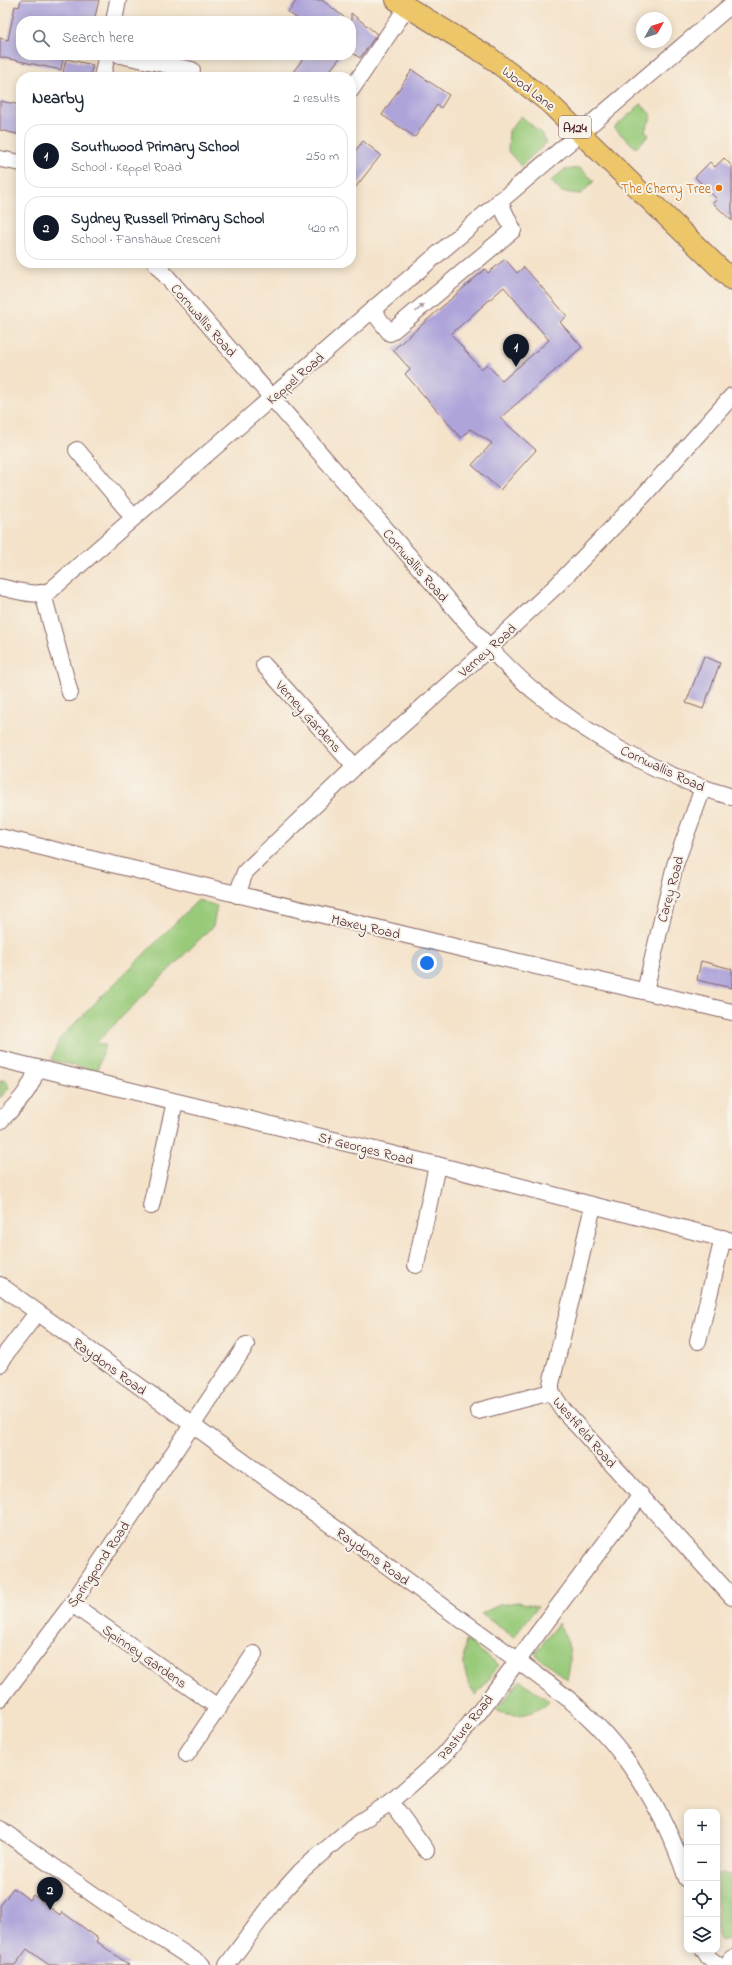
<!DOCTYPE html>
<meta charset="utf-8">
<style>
body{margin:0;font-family:"Indie Flower",sans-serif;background:#f2f2f3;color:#1f2937}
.controls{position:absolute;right:12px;bottom:12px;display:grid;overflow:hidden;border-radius:8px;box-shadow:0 2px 10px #0003}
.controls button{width:36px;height:36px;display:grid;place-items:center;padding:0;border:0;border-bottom:1px solid #e0e1e3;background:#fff;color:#1f2937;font:20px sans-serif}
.compass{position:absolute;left:636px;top:12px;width:36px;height:36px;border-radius:50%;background:#fff;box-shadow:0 2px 10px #0003;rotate:51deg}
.you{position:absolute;left:427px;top:963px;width:14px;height:14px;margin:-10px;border:3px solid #fff;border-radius:50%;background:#1a73e8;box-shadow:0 0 0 6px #1a73e833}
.badge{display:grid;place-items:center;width:26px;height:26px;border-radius:50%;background:#111827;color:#fff;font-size:13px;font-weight:700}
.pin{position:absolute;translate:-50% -33px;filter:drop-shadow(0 1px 2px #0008)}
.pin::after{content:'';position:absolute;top:21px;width:14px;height:12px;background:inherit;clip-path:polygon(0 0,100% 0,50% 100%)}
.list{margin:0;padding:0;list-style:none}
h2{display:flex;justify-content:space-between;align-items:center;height:52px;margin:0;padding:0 16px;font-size:17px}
h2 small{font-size:13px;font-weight:400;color:#747a83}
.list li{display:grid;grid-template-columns:26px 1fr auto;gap:12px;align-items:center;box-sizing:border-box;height:64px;margin:0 8px 8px;padding:0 8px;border:1px solid #e0e1e3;border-radius:16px}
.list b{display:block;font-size:15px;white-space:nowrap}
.list p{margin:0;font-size:13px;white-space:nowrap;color:#747a83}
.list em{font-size:13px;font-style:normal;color:#747a83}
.icon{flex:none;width:22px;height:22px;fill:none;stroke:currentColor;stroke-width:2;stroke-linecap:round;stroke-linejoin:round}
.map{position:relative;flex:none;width:732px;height:1965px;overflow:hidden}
.search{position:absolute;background:#fff;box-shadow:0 2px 10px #0003;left:16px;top:16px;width:340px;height:44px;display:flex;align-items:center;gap:10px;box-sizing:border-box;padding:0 14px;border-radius:16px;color:#747a83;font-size:15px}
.panel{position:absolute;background:#fff;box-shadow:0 2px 10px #0003;left:16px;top:72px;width:340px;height:196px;border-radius:16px}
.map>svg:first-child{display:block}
.green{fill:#98ca79;stroke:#717452}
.building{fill:#aea4da;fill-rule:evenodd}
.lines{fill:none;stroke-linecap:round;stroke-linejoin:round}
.minor-casing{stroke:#866362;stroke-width:18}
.major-casing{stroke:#866362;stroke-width:22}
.minor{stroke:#fff;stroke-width:16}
.major{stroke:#ecc669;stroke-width:20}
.oneway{fill:#ae9aa0}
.food-dot{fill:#e8710a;stroke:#f7f3e8;stroke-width:1.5}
.labels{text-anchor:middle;stroke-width:4;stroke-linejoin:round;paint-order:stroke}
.shield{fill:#f7f3e8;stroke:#7e5f64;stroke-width:1}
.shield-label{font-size:13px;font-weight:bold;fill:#4a1f2b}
.street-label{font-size:14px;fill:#4a1f2b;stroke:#f7f3e8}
.food-label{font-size:14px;fill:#c56008;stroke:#f7f3e8;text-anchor:end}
</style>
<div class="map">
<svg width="732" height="1965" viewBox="0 0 732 1965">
<rect width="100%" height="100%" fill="#f7f3e8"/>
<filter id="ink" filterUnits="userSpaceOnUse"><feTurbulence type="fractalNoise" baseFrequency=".025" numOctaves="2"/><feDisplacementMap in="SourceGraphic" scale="8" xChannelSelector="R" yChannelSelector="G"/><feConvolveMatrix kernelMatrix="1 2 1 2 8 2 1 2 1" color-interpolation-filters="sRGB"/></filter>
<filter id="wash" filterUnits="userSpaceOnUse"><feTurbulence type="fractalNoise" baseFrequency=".012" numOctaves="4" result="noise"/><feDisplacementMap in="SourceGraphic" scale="16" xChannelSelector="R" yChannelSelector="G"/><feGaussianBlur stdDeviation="0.9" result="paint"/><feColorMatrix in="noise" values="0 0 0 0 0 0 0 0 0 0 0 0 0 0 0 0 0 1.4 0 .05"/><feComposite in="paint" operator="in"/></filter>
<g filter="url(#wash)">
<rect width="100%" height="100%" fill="#f4e2c9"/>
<g class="green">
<path d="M 641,104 L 652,116 L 645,130 L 649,135 L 636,148 L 614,128 Z"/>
<path d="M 521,116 L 543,135 L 546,143 L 521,166 L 508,151 L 509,131 Z"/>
<path d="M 580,168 L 594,181 L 581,194 L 561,192 L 551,181 L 564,170 Z"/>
<path d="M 198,900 L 217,906 L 213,926 L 96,1043 L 105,1045 L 97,1071 L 51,1060 L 60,1038 Z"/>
<path d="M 0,1080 L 6,1081 L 9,1088 L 0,1098 Z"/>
<path d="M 518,1602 L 538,1606 L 514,1637 L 481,1614 L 499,1605 Z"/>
<path d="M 558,1623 C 570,1641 573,1658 567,1679 L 535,1654 Z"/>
<path d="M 466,1640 L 499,1665 L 476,1696 C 464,1678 461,1661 466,1640 Z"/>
<path d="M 520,1680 L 549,1701 C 533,1716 516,1718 496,1711 Z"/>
<path d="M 723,1873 L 732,1875 L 732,1934 L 726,1940 L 720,1941 L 717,1935 L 717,1874 Z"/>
</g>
<g id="blocks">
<g class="building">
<path d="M 21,0 L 99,0 L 94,21 L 21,21 L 21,55 L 64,55 L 61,70 L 0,57 L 0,38 L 8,40 L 15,6 L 19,7 Z"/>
<path d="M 297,0 L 322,0 L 349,21 L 300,21 L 288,12 Z"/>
<path d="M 351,13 L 377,34 L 360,58 L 351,52 Z"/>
<path d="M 306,55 L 342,55 L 325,77 L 289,77 Z"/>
<path d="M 66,59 L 93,65 L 90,77 L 62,77 Z"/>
<path d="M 412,70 L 449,95 L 441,108 L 437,105 L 415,137 L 382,115 Z"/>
<path d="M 0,101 L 21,105 L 21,135 L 0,130 Z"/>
<path d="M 363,141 L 381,155 L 351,193 L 351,156 Z"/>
<path d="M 724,158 L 732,166 L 732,221 L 713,203 L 717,199 L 695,177 L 710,162 L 715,167 Z"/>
<path d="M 505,259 L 517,273 L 524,267 L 567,316 L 560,322 L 582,347 L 500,418 L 536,450 L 500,490 L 472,465 L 492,443 L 470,429 L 461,438 L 405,374 L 410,369 L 393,350 L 485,269 L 488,273 ZM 504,287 L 549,340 L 502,381 L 487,364 L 481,369 L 451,334 Z"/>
<path d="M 704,656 L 720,663 L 703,709 L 686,703 Z"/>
<path d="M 701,961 L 732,969 L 732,988 L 697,980 Z"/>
<path d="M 13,1888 L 30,1900 L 33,1895 L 60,1915 L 62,1912 L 98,1938 L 96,1941 L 129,1965 L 49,1965 L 27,1949 L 15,1965 L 0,1965 L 0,1906 Z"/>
</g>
</g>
</g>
<g filter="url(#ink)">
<use href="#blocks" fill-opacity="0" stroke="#866362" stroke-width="1"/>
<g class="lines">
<g class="minor-casing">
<g id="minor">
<path d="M 114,21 L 118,0"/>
<path d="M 120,55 L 192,70"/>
<path d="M 102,77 L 107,55"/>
<path d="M 351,90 L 407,7"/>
<path d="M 0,159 L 21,163"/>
<path d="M 155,263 L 489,648 C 503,662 517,677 533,690 C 591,738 660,776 732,797"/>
<path d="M 372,310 L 390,333 L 513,230 L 499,201"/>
<path d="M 77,450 L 133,517"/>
<path d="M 0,587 C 16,590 36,598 51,590 L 372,310 L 732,4"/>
<path d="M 43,594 L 70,693"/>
<path d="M 264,665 L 355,767"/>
<path d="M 0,837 L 468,950 L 732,1012"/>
<path d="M 237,895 L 245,872 L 355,767 L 489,648 L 556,586 L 644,495 L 732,396"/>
<path d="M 645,991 L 675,865 L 703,788"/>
<path d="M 0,1059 L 437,1165 L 732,1241"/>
<path d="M 0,1121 C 16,1105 31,1091 37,1068"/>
<path d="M 151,1206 L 175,1102"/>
<path d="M 593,1206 L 551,1384 L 551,1392 L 564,1411 L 732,1597"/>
<path d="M 416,1265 L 437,1165"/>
<path d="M 0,1285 L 517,1660 C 537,1676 560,1691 579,1708 C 630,1754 665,1814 687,1879"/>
<path d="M 698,1341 L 723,1238"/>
<path d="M 0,1364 L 7,1352 L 37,1313"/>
<path d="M 478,1411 L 551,1392"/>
<path d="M 72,1604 L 219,1708"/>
<path d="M 0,1699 L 72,1604 L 246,1345"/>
<path d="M 187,1754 L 254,1654"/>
<path d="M 391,1802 L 426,1850"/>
<path d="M 0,1829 L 107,1904 L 202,1965"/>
<path d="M 704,1950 L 709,1958 L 718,1965"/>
<path d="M 227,1965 L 275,1900 L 301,1871 L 352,1827 L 391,1802 L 444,1755 L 480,1711 L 641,1495"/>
<path d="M 729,1965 L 732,1958"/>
</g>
</g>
<g class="major-casing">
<path id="major" d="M 396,0 L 488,56 L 548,102 L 732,280"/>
</g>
<use href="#minor" class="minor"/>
<use href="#major" class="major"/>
</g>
<defs><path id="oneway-solid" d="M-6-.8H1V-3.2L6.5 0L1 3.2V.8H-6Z"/></defs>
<use class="oneway" href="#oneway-solid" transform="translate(420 308) rotate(-40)"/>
</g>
<circle class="food-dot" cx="719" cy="188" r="4"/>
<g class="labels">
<rect class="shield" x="559" y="116" width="32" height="22" rx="3"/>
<g class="shield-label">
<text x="575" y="132">A124</text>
</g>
<g class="street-label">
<text transform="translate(529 88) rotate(38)" y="5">Wood Lane</text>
<text transform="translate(204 320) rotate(49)" y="5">Cornwallis Road</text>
<text transform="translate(295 378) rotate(-41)" y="5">Keppel Road</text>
<text transform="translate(416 565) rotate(49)" y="5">Cornwallis Road</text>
<text transform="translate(487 650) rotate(-42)" y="5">Verney Road</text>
<text transform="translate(309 716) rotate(48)" y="5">Verney Gardens</text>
<text transform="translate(663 768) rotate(25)" y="5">Cornwallis Road</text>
<text transform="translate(670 889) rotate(-75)" y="5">Carey Road</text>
<text transform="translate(366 926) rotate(13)" y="5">Maxey Road</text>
<text transform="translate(366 1148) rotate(14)" y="5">St Georges Road</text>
<text transform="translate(110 1366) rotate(36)" y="5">Raydons Road</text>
<text transform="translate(585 1432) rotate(49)" y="5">Westfield Road</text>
<text transform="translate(373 1556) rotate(36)" y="5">Raydons Road</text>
<text transform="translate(98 1564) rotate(-56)" y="5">Springpond Road</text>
<text transform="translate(145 1656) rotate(35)" y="5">Spinney Gardens</text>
<text transform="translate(465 1727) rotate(-51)" y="5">Pasture Road</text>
</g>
<g class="food-label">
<text x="711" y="193">The Cherry Tree</text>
</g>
</g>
</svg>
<div class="controls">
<button>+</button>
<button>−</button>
<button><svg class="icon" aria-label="locate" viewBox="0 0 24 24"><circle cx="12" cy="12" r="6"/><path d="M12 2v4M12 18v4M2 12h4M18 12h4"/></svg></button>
<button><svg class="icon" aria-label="layers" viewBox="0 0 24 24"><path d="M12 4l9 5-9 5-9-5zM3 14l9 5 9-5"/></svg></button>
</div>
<svg class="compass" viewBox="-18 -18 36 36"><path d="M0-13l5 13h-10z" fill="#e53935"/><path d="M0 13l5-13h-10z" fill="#747a83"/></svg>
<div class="you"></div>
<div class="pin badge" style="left:516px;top:367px">1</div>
<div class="pin badge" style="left:50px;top:1910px">2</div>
<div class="search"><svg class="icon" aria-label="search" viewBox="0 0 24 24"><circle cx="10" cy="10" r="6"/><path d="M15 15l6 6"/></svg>Search here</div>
<section class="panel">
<h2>Nearby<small>2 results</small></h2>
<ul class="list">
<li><span class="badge">1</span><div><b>Southwood Primary School</b><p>School · Keppel Road</p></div><em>250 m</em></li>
<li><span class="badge">2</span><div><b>Sydney Russell Primary School</b><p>School · Fanshawe Crescent</p></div><em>420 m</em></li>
</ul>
</section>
</div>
